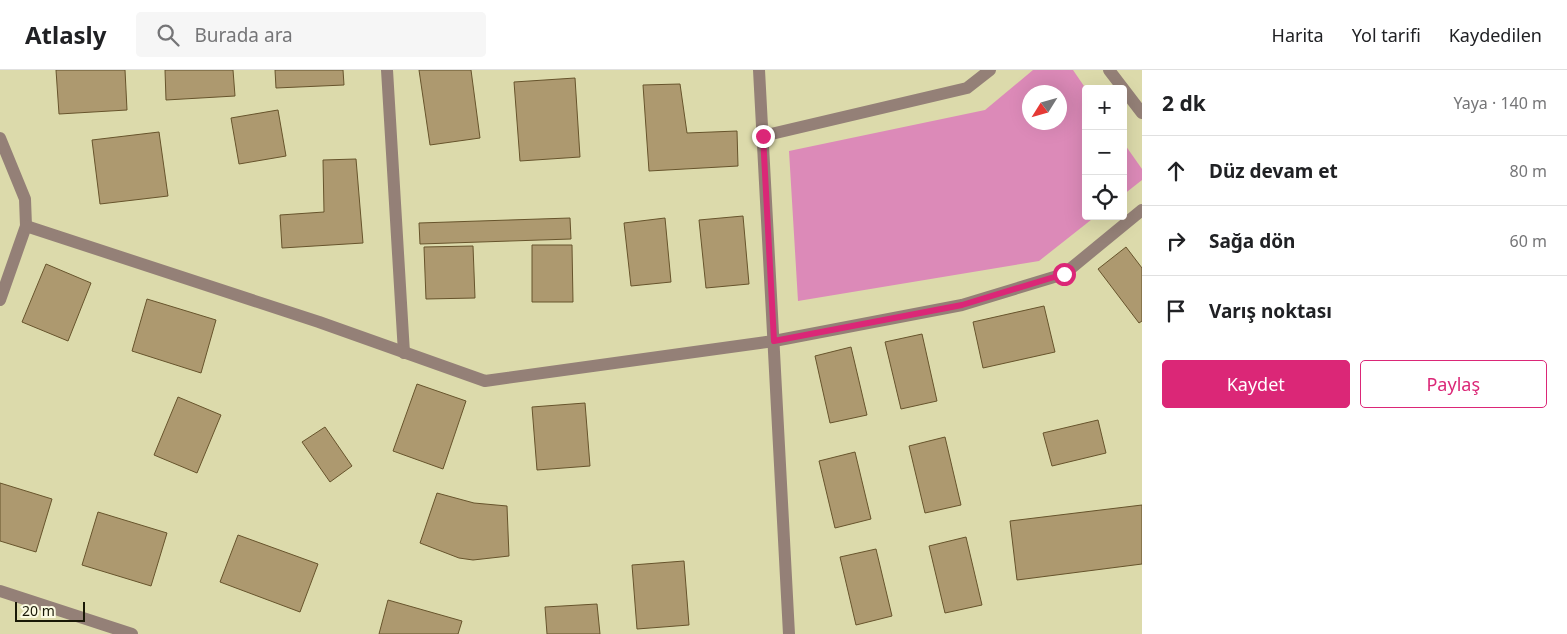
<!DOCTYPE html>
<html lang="tr">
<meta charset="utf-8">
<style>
body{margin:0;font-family:"Noto Sans",sans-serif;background:#f6f6f6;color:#202124}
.controls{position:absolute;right:15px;top:15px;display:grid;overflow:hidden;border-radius:5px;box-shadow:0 5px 20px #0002}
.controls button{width:45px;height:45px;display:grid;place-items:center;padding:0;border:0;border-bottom:1px solid #e0e0e0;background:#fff;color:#202124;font:25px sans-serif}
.compass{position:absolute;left:1022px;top:15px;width:45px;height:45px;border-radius:50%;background:#fff;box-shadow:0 5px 20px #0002;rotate:233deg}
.scale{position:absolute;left:15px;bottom:12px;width:70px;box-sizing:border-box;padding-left:5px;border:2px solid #191806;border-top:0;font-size:14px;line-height:18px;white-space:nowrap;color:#191806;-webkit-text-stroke:4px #fbfae2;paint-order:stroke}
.stop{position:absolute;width:15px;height:15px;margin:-11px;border:4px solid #db2777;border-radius:50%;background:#fff}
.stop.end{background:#db2777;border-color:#fff;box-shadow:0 1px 5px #0008}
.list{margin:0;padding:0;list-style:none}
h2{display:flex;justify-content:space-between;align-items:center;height:65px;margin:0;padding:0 20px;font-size:21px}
h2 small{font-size:16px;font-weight:400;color:#757577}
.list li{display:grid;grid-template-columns:32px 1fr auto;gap:15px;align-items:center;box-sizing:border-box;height:70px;padding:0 20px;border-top:1px solid #e0e0e0}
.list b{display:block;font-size:19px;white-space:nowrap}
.list em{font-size:16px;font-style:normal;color:#757577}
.actions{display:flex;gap:10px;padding:15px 20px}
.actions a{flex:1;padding:11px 0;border:1px solid #db2777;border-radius:5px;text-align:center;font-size:18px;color:#db2777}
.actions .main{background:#db2777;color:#fff}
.icon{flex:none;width:28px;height:28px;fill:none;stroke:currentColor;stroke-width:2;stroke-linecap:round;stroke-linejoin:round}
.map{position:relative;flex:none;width:1142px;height:564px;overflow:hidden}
header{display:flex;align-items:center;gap:30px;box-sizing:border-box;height:70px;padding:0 25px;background:#fff;border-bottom:1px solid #e0e0e0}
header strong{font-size:24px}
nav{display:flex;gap:28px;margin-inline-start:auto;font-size:18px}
.search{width:350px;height:45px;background:#f6f6f6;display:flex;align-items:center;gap:12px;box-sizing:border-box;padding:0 18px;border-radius:5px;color:#757577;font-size:19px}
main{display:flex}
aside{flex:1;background:#fff}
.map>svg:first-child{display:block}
.green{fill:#dc8ab8;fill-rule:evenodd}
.building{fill:#ad996f;stroke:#67542c}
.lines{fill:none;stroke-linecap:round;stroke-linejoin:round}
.minor{stroke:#948077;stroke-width:12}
.tertiary{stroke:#948077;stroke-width:12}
.route{stroke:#db2777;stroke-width:6}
</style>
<header>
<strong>Atlasly</strong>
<div class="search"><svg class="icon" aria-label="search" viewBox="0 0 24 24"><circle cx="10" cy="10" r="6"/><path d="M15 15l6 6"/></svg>Burada ara</div>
<nav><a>Harita</a><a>Yol tarifi</a><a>Kaydedilen</a></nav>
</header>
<main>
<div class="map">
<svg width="1142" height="564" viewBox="0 0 1142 564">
<rect width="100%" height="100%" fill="#dcdaab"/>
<g class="green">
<path d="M 1033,0 L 1073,0 L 1086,19 L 1086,146 L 1096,146 L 1039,191 L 798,231 L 789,81 L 985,40 ZM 1030,22 L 1060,22 L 1060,52 L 1030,52 Z"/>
<path d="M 1123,72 L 1142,99 L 1142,110 L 1123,125 Z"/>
</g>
<g class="building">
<path d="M 56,0 L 125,0 L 127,40 L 59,44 Z"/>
<path d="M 165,0 L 233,0 L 235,26 L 166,30 Z"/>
<path d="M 275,0 L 343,0 L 344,15 L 276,18 Z"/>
<path d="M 419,0 L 471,0 L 480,68 L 430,75 Z"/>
<path d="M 575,8 L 580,87 L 520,91 L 514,12 Z"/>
<path d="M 680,14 L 687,63 L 737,61 L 738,96 L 649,101 L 643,15 Z"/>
<path d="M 278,40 L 286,86 L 239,94 L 231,48 Z"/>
<path d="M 159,62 L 168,126 L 100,134 L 92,70 Z"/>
<path d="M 356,89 L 363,173 L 282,178 L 280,145 L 324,142 L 323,90 Z"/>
<path d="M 743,146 L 749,214 L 706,218 L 699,150 Z"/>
<path d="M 570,148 L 571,169 L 420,174 L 419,153 Z"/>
<path d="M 665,148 L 671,212 L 631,216 L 624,153 Z"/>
<path d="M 532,175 L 572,175 L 573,232 L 532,232 Z"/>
<path d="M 473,176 L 475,228 L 426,229 L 424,177 Z"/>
<path d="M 1126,177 L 1142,198 L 1142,251 L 1139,253 L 1098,199 Z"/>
<path d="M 46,194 L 91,213 L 68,271 L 22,252 Z"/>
<path d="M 147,229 L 216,250 L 201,303 L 132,281 Z"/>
<path d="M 1044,236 L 1055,282 L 983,298 L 973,252 Z"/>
<path d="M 922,264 L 937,331 L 901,339 L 885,272 Z"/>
<path d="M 851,277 L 867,345 L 830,353 L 815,286 Z"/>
<path d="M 417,314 L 466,331 L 443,399 L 393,381 Z"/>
<path d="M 178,327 L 221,345 L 197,403 L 154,385 Z"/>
<path d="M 585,333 L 590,396 L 537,400 L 532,337 Z"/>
<path d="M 1098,350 L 1106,383 L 1052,396 L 1043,363 Z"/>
<path d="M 325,357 L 352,396 L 330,412 L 302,372 Z"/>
<path d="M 945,367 L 961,435 L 925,443 L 909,376 Z"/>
<path d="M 855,382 L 871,449 L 835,458 L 819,391 Z"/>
<path d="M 0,413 L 52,429 L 36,482 L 0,471 Z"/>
<path d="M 437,423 L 474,433 L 507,436 L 509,486 L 473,490 L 459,488 L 420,473 Z"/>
<path d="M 1142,435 L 1142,494 L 1017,510 L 1010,451 Z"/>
<path d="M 98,442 L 167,463 L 151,516 L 82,495 Z"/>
<path d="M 238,465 L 318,494 L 300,542 L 220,512 Z"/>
<path d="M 966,467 L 982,535 L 945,543 L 929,476 Z"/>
<path d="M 876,479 L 892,546 L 856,555 L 840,487 Z"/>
<path d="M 684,491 L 689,555 L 637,559 L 632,495 Z"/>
<path d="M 388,530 L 462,551 L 458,564 L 379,564 Z"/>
<path d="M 597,534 L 600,564 L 547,564 L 545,537 Z"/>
</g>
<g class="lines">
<g class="minor">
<path d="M 387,0 L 404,283"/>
<path d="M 759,0 L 789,564"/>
<path d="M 1109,0 L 1142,43"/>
<path d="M 763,66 L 967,18 L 990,0"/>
<path d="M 0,68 L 25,129 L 26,156 L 0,230"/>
<path d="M 26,156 L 319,252 L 485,311 L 774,271 L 962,235 L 1064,204 L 1142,140"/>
</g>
<path class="tertiary" d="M 0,521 L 132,564"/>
</g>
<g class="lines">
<path class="route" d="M 763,66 L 774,271 L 962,235 L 1064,204"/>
</g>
</svg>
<div class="controls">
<button>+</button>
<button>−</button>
<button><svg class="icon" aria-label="locate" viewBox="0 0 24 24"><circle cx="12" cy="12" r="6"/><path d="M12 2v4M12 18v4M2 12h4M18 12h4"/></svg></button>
</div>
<svg class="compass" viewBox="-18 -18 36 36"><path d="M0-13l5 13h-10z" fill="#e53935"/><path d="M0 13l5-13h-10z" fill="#757577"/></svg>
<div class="scale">20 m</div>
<div class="stop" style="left:1064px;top:204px"></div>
<div class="stop end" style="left:763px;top:66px"></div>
</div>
<aside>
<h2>2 dk<small>Yaya · 140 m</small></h2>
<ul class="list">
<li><svg class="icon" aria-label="ahead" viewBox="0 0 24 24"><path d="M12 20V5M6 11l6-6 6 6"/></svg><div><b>Düz devam et</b></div><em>80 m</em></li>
<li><svg class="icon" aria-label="right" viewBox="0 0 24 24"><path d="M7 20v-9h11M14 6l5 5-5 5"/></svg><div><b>Sağa dön</b></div><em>60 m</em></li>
<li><svg class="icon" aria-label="arrive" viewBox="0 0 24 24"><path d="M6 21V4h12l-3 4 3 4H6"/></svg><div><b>Varış noktası</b></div></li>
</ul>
<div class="actions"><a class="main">Kaydet</a><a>Paylaş</a></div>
</aside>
</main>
